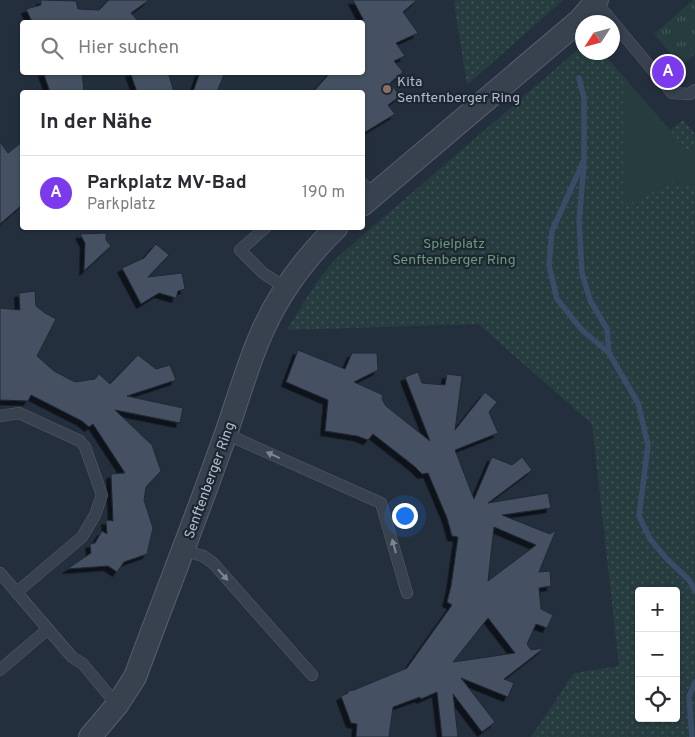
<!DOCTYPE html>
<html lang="de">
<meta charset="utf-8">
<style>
body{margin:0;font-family:Overpass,sans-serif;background:#f7f7f7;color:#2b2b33}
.controls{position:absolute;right:15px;bottom:15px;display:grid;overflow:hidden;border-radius:5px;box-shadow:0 1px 4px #0004}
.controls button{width:45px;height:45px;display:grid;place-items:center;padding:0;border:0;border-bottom:1px solid #e1e1e2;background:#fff;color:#2b2b33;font:25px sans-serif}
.compass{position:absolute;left:575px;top:15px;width:45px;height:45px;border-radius:50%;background:#fff;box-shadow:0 1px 4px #0004;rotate:234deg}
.you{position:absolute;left:404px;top:515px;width:18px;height:18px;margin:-12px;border:4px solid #fff;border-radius:50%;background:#1a73e8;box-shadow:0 0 0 8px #1a73e833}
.badge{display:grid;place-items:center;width:32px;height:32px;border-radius:50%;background:#7c3aed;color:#fff;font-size:16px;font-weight:700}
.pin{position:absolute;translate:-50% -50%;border:2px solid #fff;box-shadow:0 1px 5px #0006}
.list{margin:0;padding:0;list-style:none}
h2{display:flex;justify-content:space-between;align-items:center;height:65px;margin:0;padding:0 20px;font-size:21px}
h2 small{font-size:16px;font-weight:400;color:#7c7c81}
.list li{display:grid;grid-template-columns:32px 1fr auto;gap:15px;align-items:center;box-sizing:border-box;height:75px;padding:0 20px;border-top:1px solid #e1e1e2}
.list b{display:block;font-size:19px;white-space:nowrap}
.list p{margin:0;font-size:16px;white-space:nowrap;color:#7c7c81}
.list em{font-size:16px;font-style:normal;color:#7c7c81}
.icon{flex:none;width:28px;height:28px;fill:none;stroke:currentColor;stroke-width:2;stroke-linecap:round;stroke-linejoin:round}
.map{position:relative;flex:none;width:695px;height:737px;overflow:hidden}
.search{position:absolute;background:#fff;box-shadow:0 1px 4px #0004;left:20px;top:20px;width:345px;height:55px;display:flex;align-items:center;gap:12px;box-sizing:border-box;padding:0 18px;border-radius:5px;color:#7c7c81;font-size:19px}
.panel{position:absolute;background:#fff;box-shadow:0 1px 4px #0004;left:20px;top:90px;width:345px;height:140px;border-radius:5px}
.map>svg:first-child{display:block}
.grass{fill:url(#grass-tufts)}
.park{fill:url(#park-dots);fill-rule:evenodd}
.garden{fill:#263c3f}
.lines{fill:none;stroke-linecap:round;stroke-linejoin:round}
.stream{stroke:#394c67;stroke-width:5.5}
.building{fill:#455162;stroke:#1f2835;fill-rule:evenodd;filter:url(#shadow)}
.lane-casing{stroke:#565f6c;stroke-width:12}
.street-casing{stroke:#565f6c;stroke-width:24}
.lane{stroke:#38414e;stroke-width:11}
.street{stroke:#38414e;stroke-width:22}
.oneway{fill:#7c8592}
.education-dot{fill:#8d6e63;stroke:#1d2633;stroke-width:2}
.labels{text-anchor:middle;stroke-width:4.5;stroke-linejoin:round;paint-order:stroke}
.poi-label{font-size:14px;fill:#b4bcc9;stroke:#1d2633;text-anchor:start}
.park-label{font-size:14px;fill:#6b9a76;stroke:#1d2633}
.street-label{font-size:14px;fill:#b4bcc9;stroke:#1d2633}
</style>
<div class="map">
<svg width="695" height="737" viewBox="0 0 695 737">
<defs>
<pattern id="grass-tufts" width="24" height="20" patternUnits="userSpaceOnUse" patternTransform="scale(1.25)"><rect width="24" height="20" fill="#263c3f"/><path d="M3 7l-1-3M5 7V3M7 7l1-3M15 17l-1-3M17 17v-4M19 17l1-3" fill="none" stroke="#435659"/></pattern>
<pattern id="park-dots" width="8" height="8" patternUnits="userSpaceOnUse" patternTransform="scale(1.25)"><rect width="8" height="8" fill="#263c3f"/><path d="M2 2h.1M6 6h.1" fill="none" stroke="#435659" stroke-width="1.8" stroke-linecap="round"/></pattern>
<filter id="shadow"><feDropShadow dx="-4.5" dy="4.5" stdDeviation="0" flood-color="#0009"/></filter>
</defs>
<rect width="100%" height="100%" fill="#242f3e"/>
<path class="grass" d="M 693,0 L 695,0 L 695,54 L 681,66 L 654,34 Z"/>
<g class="park">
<path d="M 456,0 L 563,0 L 467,85 L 454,3 Z"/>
<path d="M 582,46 L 582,52 L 603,53 L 670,130 L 683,120 L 695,134 L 695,737 L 531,737 L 574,673 L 619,666 L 592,424 L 478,324 L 287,330 C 303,304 317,278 339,256 ZM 639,591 L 676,591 L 676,718 L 639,718 Z"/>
</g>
<path class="garden" d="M 623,77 L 688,151 L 695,145 L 695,193 L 692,185 L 672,183 L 623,207 Z"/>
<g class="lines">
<g class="stream">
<path d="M 579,78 L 584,98 L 584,160 L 552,231 L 549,265 L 557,299 L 582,330 L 609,353 L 638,403 L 648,445 L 639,516 L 650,539 L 666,558 L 689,580 L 695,591"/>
<path d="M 584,164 L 579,221 L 582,273 L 590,300 L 607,329 L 609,353"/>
<path d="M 692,737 L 689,697 L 695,682"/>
</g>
</g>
<g class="building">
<path d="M 41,0 L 76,1 L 78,9 L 99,10 L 109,0 L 149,0 L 131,13 L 139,22 L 32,22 L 26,9 L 41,5 Z"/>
<path d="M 353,0 L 417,0 L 403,12 L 418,33 L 396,43 L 405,56 L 394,61 L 403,72 L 390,83 L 400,96 L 388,105 L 395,114 L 362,134 L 362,92 L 313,92 L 331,72 L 362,72 L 363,19 Z"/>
<path d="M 43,72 L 82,72 L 84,92 L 50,92 Z"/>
<path d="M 130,72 L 168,72 L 174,92 L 137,92 Z"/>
<path d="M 200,72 L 225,72 L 217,92 L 193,92 Z"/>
<path d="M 0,142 L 8,153 L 22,142 L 22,205 L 0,224 Z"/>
<path d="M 106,233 L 106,240 L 111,246 L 84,271 L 85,243 L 80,234 Z"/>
<path d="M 156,244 L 169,255 L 148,277 L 182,273 L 185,289 L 178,291 L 176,298 L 159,293 L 141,304 L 122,268 L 144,258 Z"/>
<path d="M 35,291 L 36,306 L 45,313 L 56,319 L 37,356 L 54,371 L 75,382 L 95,379 L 99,374 L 110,384 L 138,355 L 156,369 L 170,365 L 176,380 L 127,396 L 183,408 L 180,423 L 115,410 L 152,445 L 161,471 L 146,487 L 144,500 L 153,528 L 147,554 L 124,562 L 117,572 L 108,566 L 67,569 L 91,553 L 90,544 L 95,543 L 102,531 L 107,534 L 106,520 L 113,521 L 111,474 L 125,473 L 93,424 L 89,427 L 82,421 L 31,395 L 28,401 L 0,400 L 0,308 L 20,310 L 19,293 Z"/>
<path d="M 298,350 L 345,369 L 352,353 L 377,353 L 378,370 L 354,382 L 383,395 L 382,399 L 386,406 L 430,441 L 405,377 L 418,372 L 422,383 L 445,385 L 447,374 L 462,376 L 455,430 L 485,392 L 497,402 L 489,412 L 498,433 L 455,450 L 474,499 L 492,457 L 512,465 L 522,457 L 532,470 L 488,503 L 548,493 L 551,508 L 502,515 L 550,534 L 556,530 L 539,572 L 550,571 L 551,586 L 539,588 L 541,609 L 553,615 L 547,628 L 536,624 L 527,644 L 531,650 L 544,648 L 504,679 L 514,683 L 508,697 L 461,678 L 495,722 L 482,732 L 453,694 L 458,737 L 442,737 L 437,692 L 421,699 L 420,697 L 393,707 L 389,737 L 356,737 L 357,724 L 351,723 L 341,696 L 348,693 L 348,691 L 354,690 L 407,668 L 452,605 L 447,602 L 451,586 L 458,537 L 452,536 L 447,518 L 428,473 L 422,474 L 414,466 L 373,434 L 368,440 L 357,436 L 325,431 L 328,400 L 286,382 ZM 494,527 L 536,545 L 488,581 ZM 488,618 L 515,653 L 453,662 Z"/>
</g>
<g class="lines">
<g class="lane-casing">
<g id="lane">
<path d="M 596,2 L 672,93 L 690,94 L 695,90"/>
<path d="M 362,183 L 374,195"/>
<path d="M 265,228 L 240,250 L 263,273 L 286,288"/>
<path d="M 0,416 L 19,413 L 80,441 L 85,447 L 102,495 L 95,515 L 82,537 L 17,592"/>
<path d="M 226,434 L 381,503 L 407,593"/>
<path d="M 182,550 L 203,556 L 213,563 L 312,675"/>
<path d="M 0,573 L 72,657 L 83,664 L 117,705"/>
<path d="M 0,670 L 48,629"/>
</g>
</g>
<g class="street-casing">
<g id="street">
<path d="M 362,205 L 580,20 L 597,0"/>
<path d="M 90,737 L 117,705 L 135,677 C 163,601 193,526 220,450 C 234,413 244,375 259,339 C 276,298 304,259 336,228"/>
</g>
</g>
<use href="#lane" class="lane"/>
<use href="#street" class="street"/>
</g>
<defs><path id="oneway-solid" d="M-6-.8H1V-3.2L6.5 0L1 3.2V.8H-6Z" transform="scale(1.25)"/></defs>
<g class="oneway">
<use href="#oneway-solid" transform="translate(273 455) rotate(-156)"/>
<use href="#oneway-solid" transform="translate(394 546) rotate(-105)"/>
<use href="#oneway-solid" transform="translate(223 575) rotate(48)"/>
</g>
<circle class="education-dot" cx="387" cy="89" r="5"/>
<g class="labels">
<g class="poi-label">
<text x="397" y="86">Kita<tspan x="397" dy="16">Senftenberger Ring</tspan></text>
</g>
<g class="park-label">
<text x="454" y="248">Spielplatz<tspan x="454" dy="16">Senftenberger Ring</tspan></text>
</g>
<g class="street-label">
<text transform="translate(209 480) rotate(-70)" y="5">Senftenberger Ring</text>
</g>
</g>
</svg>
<div class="controls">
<button>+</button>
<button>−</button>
<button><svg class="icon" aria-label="locate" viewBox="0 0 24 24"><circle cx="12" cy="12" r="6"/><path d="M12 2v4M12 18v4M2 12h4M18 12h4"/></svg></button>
</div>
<svg class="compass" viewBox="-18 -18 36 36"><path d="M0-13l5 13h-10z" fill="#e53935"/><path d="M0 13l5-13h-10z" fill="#7c7c81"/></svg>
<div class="you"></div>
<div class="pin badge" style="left:668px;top:72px">A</div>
<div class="search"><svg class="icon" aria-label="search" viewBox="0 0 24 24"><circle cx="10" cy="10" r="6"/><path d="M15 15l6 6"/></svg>Hier suchen</div>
<section class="panel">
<h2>In der Nähe<small></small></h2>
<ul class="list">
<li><span class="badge">A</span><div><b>Parkplatz MV-Bad</b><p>Parkplatz</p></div><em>190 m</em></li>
</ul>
</section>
</div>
